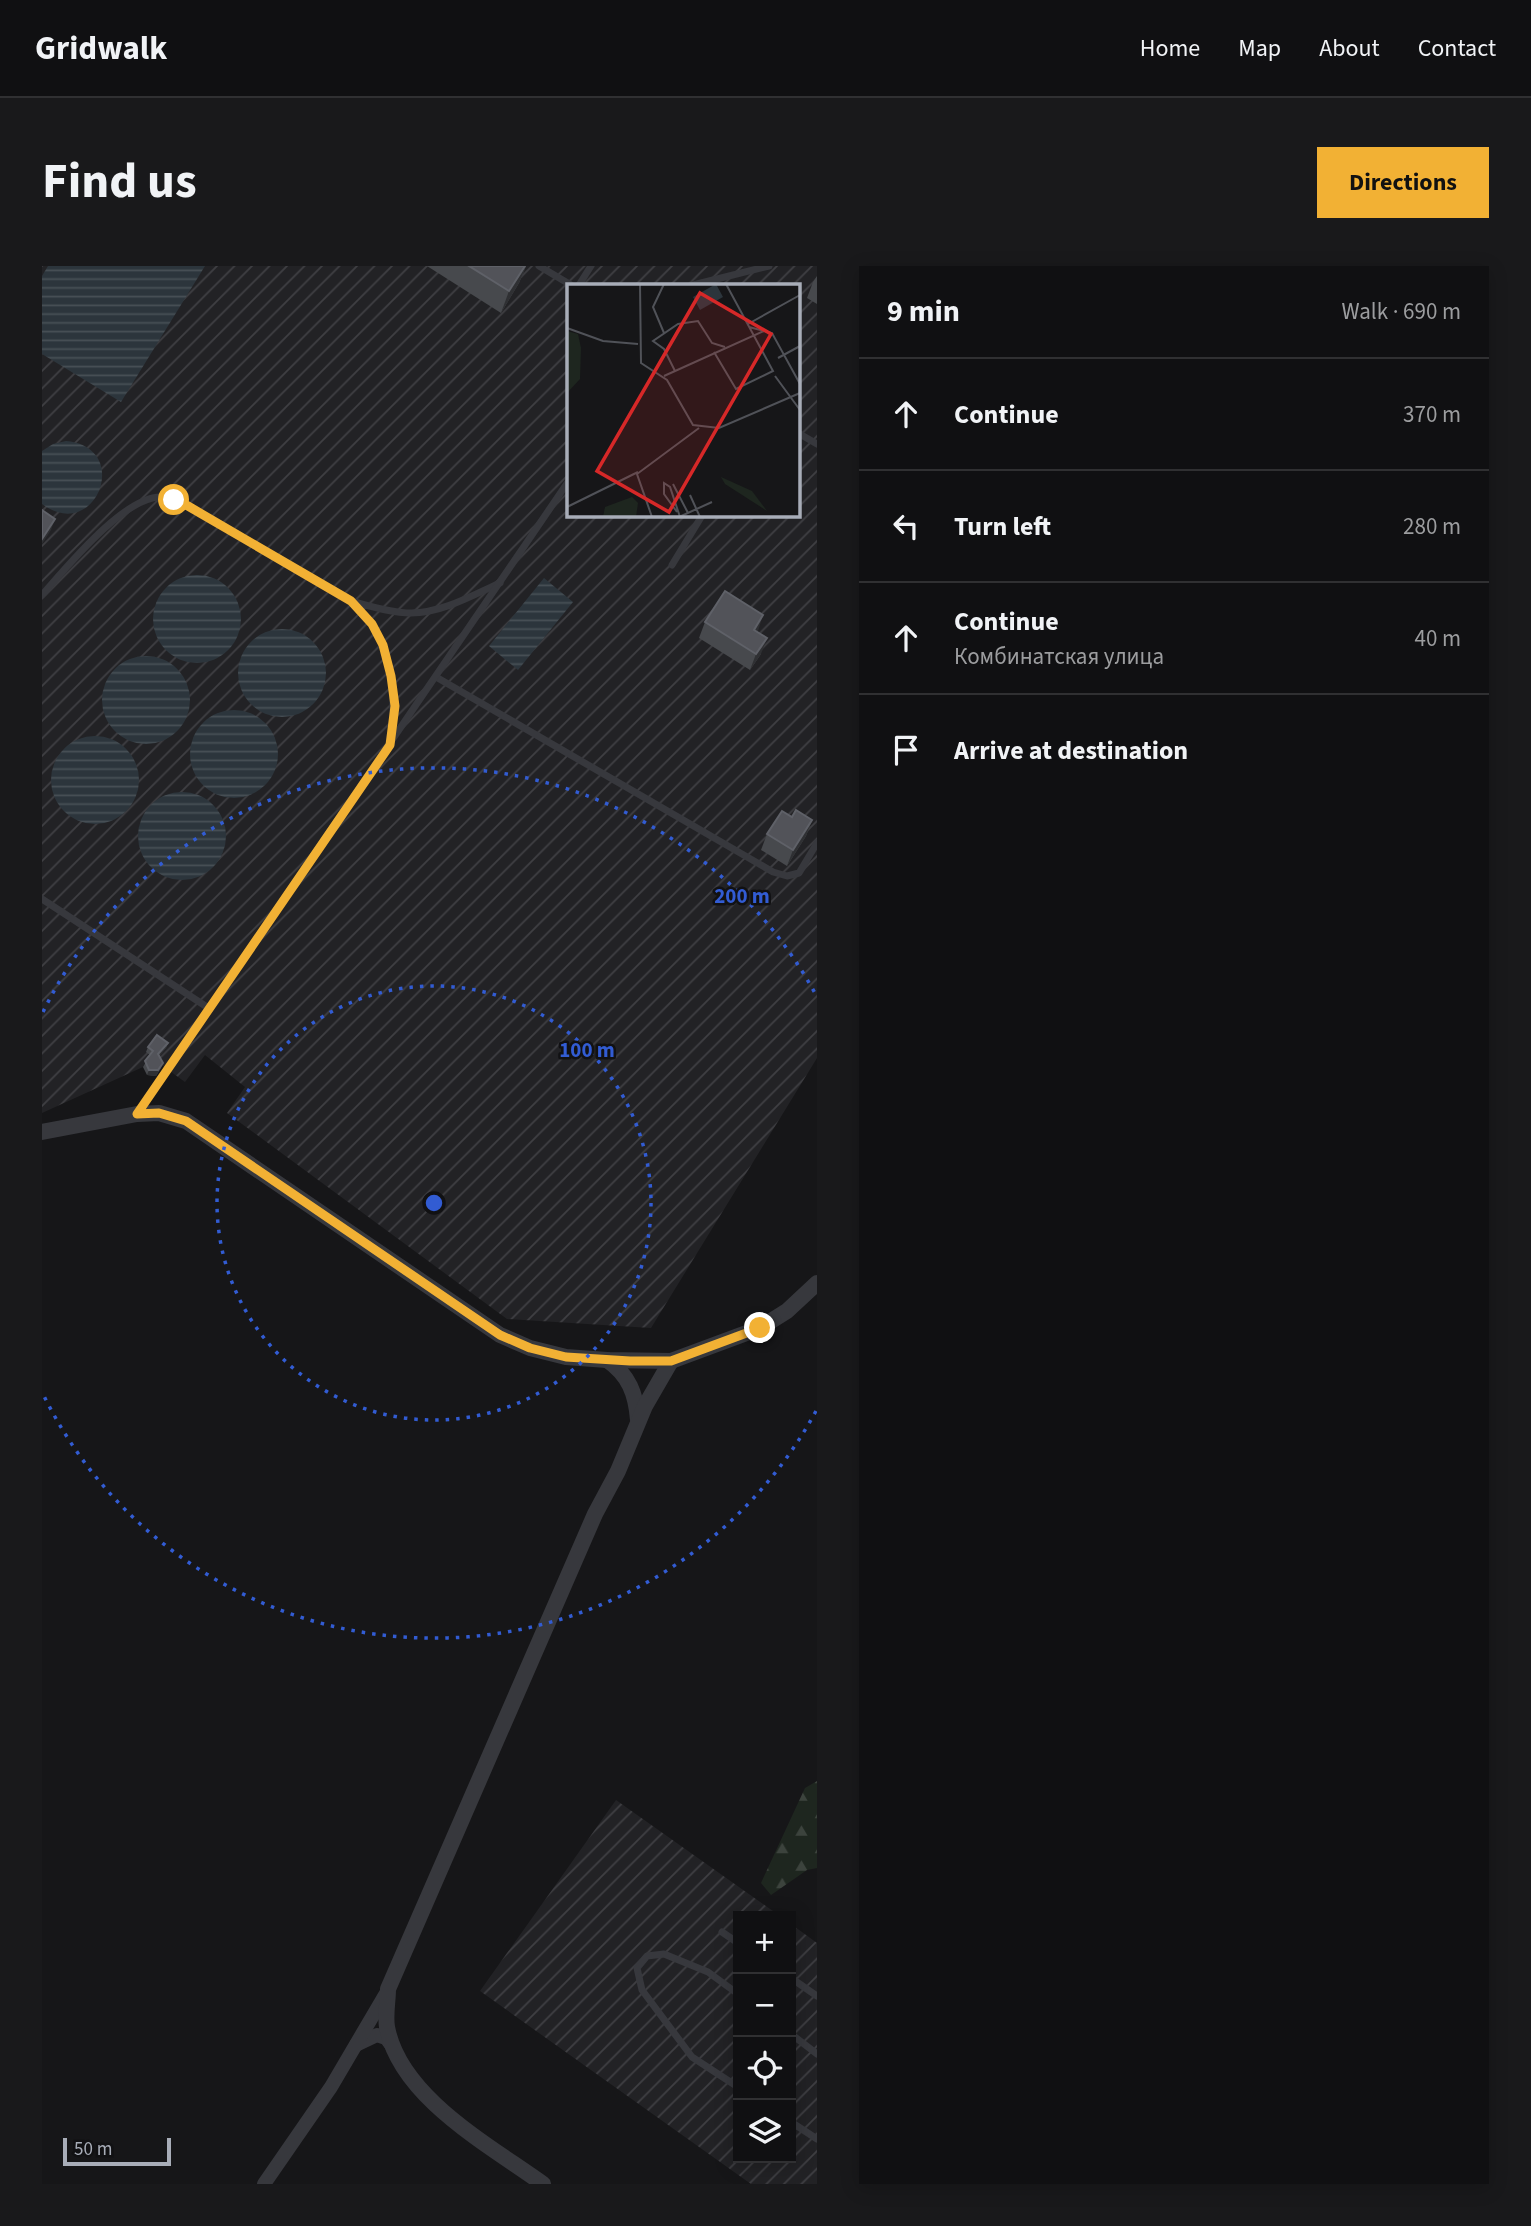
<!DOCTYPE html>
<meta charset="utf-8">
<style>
body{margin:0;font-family:"Source Sans 3",sans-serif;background:#19191b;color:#f1f3f6}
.controls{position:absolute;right:21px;bottom:21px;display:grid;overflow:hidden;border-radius:0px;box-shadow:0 4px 18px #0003}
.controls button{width:63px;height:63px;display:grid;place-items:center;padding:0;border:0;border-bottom:2px solid #303032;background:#101012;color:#f1f3f6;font:35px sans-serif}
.scale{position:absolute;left:21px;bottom:18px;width:108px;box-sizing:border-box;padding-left:7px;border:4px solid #a8adb8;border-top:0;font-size:19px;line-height:24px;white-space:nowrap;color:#a8adb8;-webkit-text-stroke:5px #111113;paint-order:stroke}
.stop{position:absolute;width:21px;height:21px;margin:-16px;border:5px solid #f2b134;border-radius:50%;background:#fff}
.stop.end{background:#f2b134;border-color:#fff;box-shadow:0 2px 7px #0008}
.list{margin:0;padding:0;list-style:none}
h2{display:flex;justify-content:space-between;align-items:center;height:91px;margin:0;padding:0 28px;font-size:30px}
h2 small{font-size:23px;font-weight:400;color:#9c9d9f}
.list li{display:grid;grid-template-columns:46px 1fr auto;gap:21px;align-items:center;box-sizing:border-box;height:112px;padding:0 28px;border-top:2px solid #303032}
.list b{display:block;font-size:26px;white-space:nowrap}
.list p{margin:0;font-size:23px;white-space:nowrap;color:#9c9d9f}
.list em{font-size:23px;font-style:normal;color:#9c9d9f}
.icon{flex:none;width:38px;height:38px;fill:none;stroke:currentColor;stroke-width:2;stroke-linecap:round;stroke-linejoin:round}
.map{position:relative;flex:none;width:775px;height:1918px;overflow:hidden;border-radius:0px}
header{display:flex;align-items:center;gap:42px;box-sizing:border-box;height:98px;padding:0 35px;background:#101012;border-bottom:2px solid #303032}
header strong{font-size:33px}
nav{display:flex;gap:38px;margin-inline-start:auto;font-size:24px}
.intro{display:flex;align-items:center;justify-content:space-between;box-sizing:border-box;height:168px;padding:0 42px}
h1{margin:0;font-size:49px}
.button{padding:18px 32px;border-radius:0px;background:#f2b134;color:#111;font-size:24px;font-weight:700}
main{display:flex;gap:42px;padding:0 42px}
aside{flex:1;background:#101012;border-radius:0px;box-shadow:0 4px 18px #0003}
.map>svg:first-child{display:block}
.industrial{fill:url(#industrial-furrows);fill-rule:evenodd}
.forest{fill:url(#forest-firs)}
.water{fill:url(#water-rules)}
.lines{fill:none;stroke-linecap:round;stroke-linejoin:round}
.service{stroke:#37383d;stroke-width:7}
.minor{stroke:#37383d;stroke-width:14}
.tertiary{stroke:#37383d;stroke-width:16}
.wall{fill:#47494d}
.shaded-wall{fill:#2f3033}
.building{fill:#525359;stroke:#5f6168;stroke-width:2}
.route{stroke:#f2b134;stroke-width:9}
.ring{fill:none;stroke:#325cd3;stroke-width:3.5;stroke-dasharray:3.5 7}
.inset-road{fill:none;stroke:#505258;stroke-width:2}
.view{fill:#d62828;fill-opacity:0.15;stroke:#d62828;stroke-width:3.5}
.inset-edge{fill:none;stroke:#a8adb8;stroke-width:3.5}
.centre{fill:#325cd3;stroke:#111113;stroke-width:3.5}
.ring-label{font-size:21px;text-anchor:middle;font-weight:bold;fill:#325cd3;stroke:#111113;stroke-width:5;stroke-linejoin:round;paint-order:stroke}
</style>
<header>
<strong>Gridwalk</strong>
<nav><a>Home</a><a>Map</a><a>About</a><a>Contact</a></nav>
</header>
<div class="intro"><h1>Find us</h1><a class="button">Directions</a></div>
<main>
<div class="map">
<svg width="775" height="1918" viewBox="0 0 775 1918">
<defs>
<pattern id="industrial-furrows" width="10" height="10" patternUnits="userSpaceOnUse" patternTransform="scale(1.75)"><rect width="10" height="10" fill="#222225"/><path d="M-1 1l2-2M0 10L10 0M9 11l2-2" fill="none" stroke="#3f3f43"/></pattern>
<pattern id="forest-firs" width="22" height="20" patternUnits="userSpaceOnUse" patternTransform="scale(1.75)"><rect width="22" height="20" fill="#1e261f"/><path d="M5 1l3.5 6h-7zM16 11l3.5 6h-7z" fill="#3c433d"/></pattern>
<pattern id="water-rules" width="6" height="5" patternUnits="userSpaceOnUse" patternTransform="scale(1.75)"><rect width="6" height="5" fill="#2c353c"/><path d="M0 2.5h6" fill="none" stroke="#485056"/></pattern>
</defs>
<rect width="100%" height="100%" fill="#161618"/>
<g class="industrial">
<path d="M 0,0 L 775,0 L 775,792 L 609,1062 L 465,1053 L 185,847 L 203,821 L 163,789 L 143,816 L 114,795 L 106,794 L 101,801 L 0,847 ZM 526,19 L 756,19 L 756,248 L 526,248 Z"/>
<path d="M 574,1534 L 738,1650 L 696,1650 L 696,1892 L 749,1892 L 749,1658 L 775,1677 L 775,1918 L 709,1918 L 438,1725 Z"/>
</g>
<path class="forest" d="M 775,1515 L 775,1602 L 765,1604 L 729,1629 L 719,1617 L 763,1522 Z"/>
<g class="water">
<path d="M 6,0 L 163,0 L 79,136 L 0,88 L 0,10 Z"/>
<path d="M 24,175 C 91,181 54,278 0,238 L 0,185 L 11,178 Z"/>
<circle cx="155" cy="353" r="44"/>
<path d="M 502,312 L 531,336 L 476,404 L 447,380 Z"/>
<circle cx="240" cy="407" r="44"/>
<circle cx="104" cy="434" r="44"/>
<circle cx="192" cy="488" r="44"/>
<circle cx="53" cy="514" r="44"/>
<circle cx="140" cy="570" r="44"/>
</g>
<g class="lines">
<g class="service">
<path d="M 497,0 L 529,19"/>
<path d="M 537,19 L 549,0"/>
<path d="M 651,19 L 727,0"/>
<path d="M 756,167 L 775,178"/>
<path d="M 630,299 L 661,248"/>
<path d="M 0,329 C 24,302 83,229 120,231 C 129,232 138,237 146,240 L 309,335 C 328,340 349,347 369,347 C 400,347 431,329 458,317"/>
<path d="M 309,336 C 317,344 325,351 331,360 C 353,395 353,437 349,476"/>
<path d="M 394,411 L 731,606 L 745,610 L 757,607 L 775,577"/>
<path d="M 0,633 L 168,743"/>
<path d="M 97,845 L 526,216"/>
<path d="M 680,1666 L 696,1677"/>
<path d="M 749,1712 L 775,1730"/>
<path d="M 696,1728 L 666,1706 L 622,1688 L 605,1690 L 595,1702 L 600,1724 L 650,1791 L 696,1821"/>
<path d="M 749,1768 L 775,1788"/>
<path d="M 749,1856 L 775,1873"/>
</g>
<g class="minor">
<path d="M 314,1779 L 335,1769 L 344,1772 L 352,1783"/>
<path d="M 222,1918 L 289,1821 L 346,1724"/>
</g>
<g class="tertiary">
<path d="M 0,866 L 95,848 L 117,847 L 144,855 L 458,1069 L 488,1082 L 524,1091 L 565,1094 L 629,1095 L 718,1062 L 745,1045 L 775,1017"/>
<path d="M 565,1094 C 587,1109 594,1128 596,1154"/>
<path d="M 501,1918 C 447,1879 358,1831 345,1761 C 343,1749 346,1735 346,1723 L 553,1248 L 576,1205 L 603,1140 L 629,1095"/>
</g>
</g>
<g class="wall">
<path d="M 385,0 L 484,0 L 477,17 L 459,47 Z"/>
<path d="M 775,10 L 775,38 L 765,32 L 771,16 Z"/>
<path d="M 663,356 L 715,366 L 719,388 L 708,404 L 657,372 Z"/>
<path d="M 750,551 L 770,554 L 764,570 L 745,600 L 719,584 L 725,568 Z"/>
<path d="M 126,777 L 124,782 L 117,790 L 121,797 L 119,802 L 114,810 L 105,809 L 101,801 L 108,789 L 104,786 L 106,781 Z"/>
</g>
<g class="shaded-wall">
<path d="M 483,0 L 484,0 L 477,17 L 459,47 L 467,25 Z"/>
<path d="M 13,253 L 9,264 L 0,278 L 0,273 Z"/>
<path d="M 721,349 L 716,365 L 706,380 L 712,364 Z"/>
<path d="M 725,372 L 719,388 L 708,404 L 714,388 Z"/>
<path d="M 770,554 L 764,570 L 745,600 L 751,584 Z"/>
<path d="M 126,777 L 124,782 L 114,794 L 116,788 Z"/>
<path d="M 121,797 L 114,810 L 105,809 L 107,804 Z"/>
</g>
<g class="building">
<path d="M 427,0 L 483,0 L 467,25 Z"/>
<path d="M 0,244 L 13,253 L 0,273 Z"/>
<path d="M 683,325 L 721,349 L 712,364 L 725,372 L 714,388 L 663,356 Z"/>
<path d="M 754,544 L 770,554 L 751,584 L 725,568 L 740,545 L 750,551 Z"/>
<path d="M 115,769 L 126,777 L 116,788 L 121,797 L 116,804 L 107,804 L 103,795 L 111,785 L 106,781 Z"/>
</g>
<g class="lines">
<path class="route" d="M 132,234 L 146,240 L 309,335 L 330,358 L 341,379 L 349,410 L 353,440 L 348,479 L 95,848 L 117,847 L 144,855 L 458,1069 L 488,1082 L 524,1091 L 588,1095 L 629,1095 L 718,1062"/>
</g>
<g class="ring">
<circle cx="392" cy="937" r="217"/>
<path d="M774 1145A435 435 0 0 1 1 1128M1 746A435 435 0 0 1 774 729"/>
</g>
<g transform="translate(525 18)">
<rect width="233" height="233" fill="#161618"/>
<path d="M 0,47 L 11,50 L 14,64 L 13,95 L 0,109 Z" fill="#1e261f"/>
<path d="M 154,193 L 185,207 L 200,227 L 158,200 Z" fill="#1e261f"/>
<path d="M 65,213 L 71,219 L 69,233 L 36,233 L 38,223 Z" fill="#1e261f"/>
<path d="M 149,0 L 156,13 L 133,26 L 126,13 Z" fill="#2c353c"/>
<path class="inset-road" d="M 73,0 L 74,79 L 100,96 L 126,141 L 152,144 L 233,109M 181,40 L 233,11M 182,43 L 205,49 L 233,100M 0,44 L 36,57 L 71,60M 97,49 L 86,23 L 97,0M 147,68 L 169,105 L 206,87 L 159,0M 211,74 L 233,62M 108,87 L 97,65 L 86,57 L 111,40 L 131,37 L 145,59 L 158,63M 97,92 L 197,47M 208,92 L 233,126M 106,200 L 121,229M 123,211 L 133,233M 0,223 L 71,188M 110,228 L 97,210 L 97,199 L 103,203 L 113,233M 85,233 L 70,190 L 132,144M 112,233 L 145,218"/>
<path class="view" d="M 133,9 L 204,50 L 102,228 L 30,187 Z"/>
<rect width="233" height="233" class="inset-edge"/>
</g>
<circle cx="392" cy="937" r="10" class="centre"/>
<g class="ring-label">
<text x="700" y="637">200 m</text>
<text x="545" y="791">100 m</text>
</g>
</svg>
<div class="controls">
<button>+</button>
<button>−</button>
<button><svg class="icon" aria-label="locate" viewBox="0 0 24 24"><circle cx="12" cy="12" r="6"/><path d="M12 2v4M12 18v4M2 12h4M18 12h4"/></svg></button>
<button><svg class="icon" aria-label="layers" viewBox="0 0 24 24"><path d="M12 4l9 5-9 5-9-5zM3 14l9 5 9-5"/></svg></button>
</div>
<div class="scale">50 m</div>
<div class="stop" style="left:132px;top:234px"></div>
<div class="stop end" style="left:718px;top:1062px"></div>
</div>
<aside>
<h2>9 min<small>Walk · 690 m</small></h2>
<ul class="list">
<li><svg class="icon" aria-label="ahead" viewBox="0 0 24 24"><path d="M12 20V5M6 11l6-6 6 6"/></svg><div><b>Continue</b></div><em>370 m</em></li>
<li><svg class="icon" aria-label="left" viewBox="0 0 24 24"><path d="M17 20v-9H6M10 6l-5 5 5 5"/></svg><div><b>Turn left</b></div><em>280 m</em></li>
<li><svg class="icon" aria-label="ahead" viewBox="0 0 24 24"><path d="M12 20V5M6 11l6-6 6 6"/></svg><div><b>Continue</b><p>Комбинатская улица</p></div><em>40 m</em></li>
<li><svg class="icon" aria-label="arrive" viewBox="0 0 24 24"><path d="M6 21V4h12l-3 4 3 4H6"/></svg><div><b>Arrive at destination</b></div></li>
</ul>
</aside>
</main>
